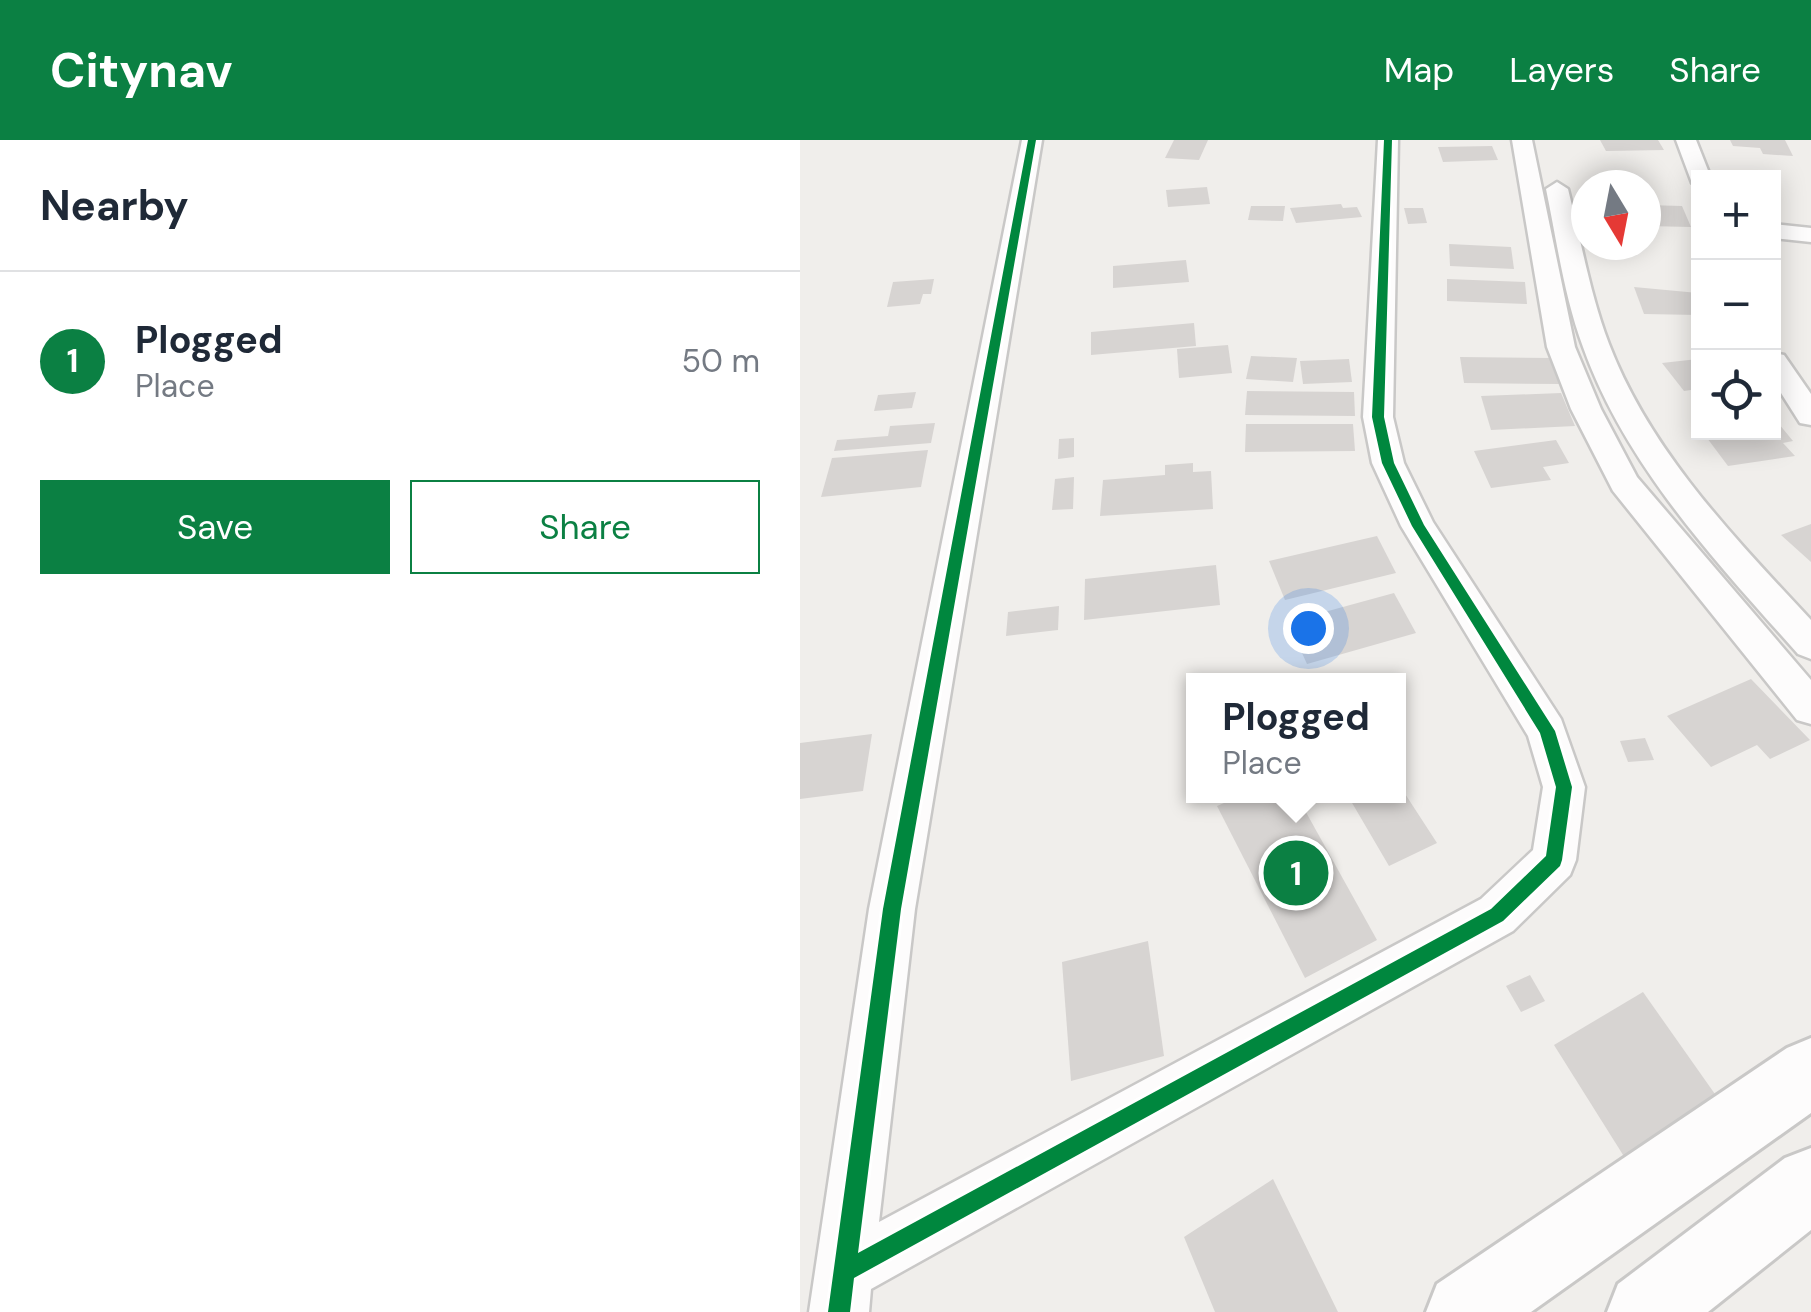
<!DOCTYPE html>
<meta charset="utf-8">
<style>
body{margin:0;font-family:"DM Sans",sans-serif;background:#f2f2f3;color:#1f2937}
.controls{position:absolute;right:30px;top:30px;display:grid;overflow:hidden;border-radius:0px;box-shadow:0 5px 25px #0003}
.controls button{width:90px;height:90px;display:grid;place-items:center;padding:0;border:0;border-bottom:2px solid #e0e1e3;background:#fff;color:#1f2937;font:50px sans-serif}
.compass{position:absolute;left:771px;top:30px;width:90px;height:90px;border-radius:50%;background:#fff;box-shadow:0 5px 25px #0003;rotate:170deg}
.you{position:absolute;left:508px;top:488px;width:35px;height:35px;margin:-25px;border:8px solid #fff;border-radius:50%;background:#1a73e8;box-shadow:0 0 0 15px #1a73e833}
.badge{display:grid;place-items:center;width:65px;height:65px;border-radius:50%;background:#0b8043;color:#fff;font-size:32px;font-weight:700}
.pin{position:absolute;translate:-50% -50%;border:5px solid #fff;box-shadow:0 2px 10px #0006}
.popup{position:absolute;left:386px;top:533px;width:220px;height:130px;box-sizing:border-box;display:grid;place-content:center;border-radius:0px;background:#fff;filter:drop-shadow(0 2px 8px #0005);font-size:32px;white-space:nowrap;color:#747a83}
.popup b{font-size:38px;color:#1f2937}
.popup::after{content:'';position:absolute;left:50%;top:100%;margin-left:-20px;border:20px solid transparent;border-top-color:#fff}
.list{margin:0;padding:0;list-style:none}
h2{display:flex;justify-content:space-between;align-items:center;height:130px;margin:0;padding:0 40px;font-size:42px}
h2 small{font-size:32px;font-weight:400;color:#747a83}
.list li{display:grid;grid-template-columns:65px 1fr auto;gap:30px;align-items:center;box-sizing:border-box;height:180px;padding:0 40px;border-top:2px solid #e0e1e3}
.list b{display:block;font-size:38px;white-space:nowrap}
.list p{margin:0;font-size:32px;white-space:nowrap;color:#747a83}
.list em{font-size:32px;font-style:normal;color:#747a83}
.actions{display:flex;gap:20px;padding:30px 40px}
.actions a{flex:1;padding:22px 0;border:2px solid #0b8043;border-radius:0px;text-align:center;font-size:35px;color:#0b8043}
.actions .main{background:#0b8043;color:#fff}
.icon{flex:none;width:55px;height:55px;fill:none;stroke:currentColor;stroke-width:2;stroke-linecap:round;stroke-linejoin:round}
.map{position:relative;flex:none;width:1011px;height:1172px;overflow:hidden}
header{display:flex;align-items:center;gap:60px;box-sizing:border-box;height:140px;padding:0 50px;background:#0b8043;color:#fff}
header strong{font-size:48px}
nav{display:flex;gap:55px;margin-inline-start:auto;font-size:35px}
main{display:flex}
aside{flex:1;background:#fff}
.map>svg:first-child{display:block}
.building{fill:#d7d4d2}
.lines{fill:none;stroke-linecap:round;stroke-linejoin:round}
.minor-casing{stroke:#c9c8c7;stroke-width:5}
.tertiary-casing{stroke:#c9c8c7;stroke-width:6}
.minor{fill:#fdfcfc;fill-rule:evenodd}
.tertiary{fill:#fdfcfc;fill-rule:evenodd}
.cycleway-casing{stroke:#fff;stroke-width:6}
.cycleway{fill:#00873e;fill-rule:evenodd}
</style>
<header>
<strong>Citynav</strong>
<nav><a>Map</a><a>Layers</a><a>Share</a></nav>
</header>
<main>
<aside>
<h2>Nearby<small></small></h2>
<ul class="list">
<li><span class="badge">1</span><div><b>Plogged</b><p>Place</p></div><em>50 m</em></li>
</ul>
<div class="actions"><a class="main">Save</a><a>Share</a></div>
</aside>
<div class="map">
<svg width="1011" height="1172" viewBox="0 0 1011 1172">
<rect width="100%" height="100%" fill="#f0eeeb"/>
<g class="building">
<path d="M 374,0 L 408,0 L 399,20 L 365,18 Z"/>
<path d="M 800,0 L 858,0 L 864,10 L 806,11 Z"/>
<path d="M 930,0 L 985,0 L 993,16 L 963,14 L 960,8 L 933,6 Z"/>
<path d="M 692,6 L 698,20 L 643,22 L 638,7 Z"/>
<path d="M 407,47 L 410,64 L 368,67 L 366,50 Z"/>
<path d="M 541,64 L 543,68 L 557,67 L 562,77 L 496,83 L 490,68 Z"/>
<path d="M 846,65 L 882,66 L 891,87 L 846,86 Z"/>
<path d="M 451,66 L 485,66 L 483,81 L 448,80 Z"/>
<path d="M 604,68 L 623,68 L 627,83 L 608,84 Z"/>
<path d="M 649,104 L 711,107 L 714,129 L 650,126 Z"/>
<path d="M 386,120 L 389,142 L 313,148 L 313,126 Z"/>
<path d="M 134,139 L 131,154 L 123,154 L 120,164 L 87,167 L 93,142 Z"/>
<path d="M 647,139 L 725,142 L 727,164 L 647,161 Z"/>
<path d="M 834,147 L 898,153 L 898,175 L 844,174 Z"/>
<path d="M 394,183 L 396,206 L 291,215 L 291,192 Z"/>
<path d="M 428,205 L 432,233 L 379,238 L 377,209 Z"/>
<path d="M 451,216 L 497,218 L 493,242 L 446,239 Z"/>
<path d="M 660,217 L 752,218 L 759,244 L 664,243 Z"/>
<path d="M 549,219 L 552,242 L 503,244 L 500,221 Z"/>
<path d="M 898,219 L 898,249 L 884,251 L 862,223 Z"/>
<path d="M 447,251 L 554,252 L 555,276 L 445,275 Z"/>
<path d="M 116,252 L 112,268 L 74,271 L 78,255 Z"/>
<path d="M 761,253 L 775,286 L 691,290 L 681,256 Z"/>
<path d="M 135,283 L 131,303 L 34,311 L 37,300 L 88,296 L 90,286 Z"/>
<path d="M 446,284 L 553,284 L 555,311 L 445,312 Z"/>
<path d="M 979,284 L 993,301 L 983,303 L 995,316 L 928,326 L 904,294 L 974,292 L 974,285 Z"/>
<path d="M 274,298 L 274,317 L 258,319 L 259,299 Z"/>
<path d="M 756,300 L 769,323 L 743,327 L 751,340 L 691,348 L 674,311 Z"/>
<path d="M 128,310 L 121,347 L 21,357 L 32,318 Z"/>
<path d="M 393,323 L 393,332 L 411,331 L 413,369 L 300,376 L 303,340 L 365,335 L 365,325 Z"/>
<path d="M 274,337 L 273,369 L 252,370 L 255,339 Z"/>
<path d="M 1011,384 L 1011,422 L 981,395 Z"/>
<path d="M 577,396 L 596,433 L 485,460 L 469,421 Z"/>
<path d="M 416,425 L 420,465 L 284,480 L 285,439 Z"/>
<path d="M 594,453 L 616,493 L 507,524 L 488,482 Z"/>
<path d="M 259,466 L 258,490 L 206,496 L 208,472 Z"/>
<path d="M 951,539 L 1010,600 L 970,619 L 957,605 L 911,627 L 867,576 Z"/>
<path d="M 72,594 L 63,651 L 0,659 L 0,603 Z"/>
<path d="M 845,598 L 854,620 L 828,622 L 820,601 Z"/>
<path d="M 598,643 L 637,703 L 589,726 L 548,656 L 598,656 Z"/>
<path d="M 440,656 L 497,656 L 577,800 L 505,838 L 417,666 Z"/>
<path d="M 348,801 L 364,916 L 271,941 L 262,822 Z"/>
<path d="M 730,835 L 745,861 L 721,872 L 706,846 Z"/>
<path d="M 843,852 L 929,974 L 835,1034 L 754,905 Z"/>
<path d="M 473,1039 L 538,1172 L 415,1172 L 384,1097 Z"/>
</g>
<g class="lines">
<g class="minor-casing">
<g id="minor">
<path d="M 222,0 L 242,0 L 115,769 L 79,1082 L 681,759 L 733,710 L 743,647 L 728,596 L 601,386 L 572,323 L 563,277 L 578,0 L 598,0 L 593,277 L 604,323 L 633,382 L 761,579 L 785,647 L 776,720 L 770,735 L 713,791 L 71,1149 L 69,1172 L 9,1172 L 69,769 Z"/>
<path d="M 712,0 L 732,0 L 775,207 L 801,269 L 837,337 L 1011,540 L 1011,584 L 997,580 L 813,351 L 771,269 L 747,207 Z"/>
<path d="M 876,0 L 896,0 L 911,38 L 898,38 L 898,44 L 892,43 Z"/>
<path d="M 757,42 L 768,49 C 781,101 790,154 809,204 C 850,311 934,397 1011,480 L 1011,519 L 998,514 C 916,422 825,325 783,207 C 764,156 757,102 746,49 Z"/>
<path d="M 974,84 L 1011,88 L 1011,102 L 974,98 Z"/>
<path d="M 974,213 L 984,215 L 1011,254 L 1011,285 L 1000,283 L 974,242 Z"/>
</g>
</g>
<g class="tertiary-casing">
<g id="tertiary">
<path d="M 1011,898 L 1011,973 L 731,1172 L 626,1172 L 637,1144 L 987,908 Z"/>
<path d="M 1011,1008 L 1011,1090 L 908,1172 L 807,1172 L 818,1144 L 985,1018 Z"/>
</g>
</g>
<use href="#minor" class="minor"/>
<use href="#tertiary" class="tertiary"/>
<g class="cycleway-casing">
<path id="cycleway" d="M 228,0 L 236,0 L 101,769 L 58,1113 L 691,769 L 746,716 L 756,647 L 740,593 L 612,386 L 582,323 L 572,277 L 584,0 L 592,0 L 584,277 L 594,323 L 624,385 L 755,591 L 772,647 L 762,720 L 760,726 L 703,781 L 54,1138 L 50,1172 L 28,1172 L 83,769 Z"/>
</g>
<use href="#cycleway" class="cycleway"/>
</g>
</svg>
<div class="controls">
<button>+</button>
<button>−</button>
<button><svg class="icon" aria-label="locate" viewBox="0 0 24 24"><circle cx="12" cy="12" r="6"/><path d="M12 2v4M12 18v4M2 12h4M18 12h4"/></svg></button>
</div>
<svg class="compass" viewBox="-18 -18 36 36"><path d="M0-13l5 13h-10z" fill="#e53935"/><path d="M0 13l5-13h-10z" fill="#747a83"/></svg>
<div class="you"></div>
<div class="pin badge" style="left:496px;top:733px">1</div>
<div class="popup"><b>Plogged</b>Place</div>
</div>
</main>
